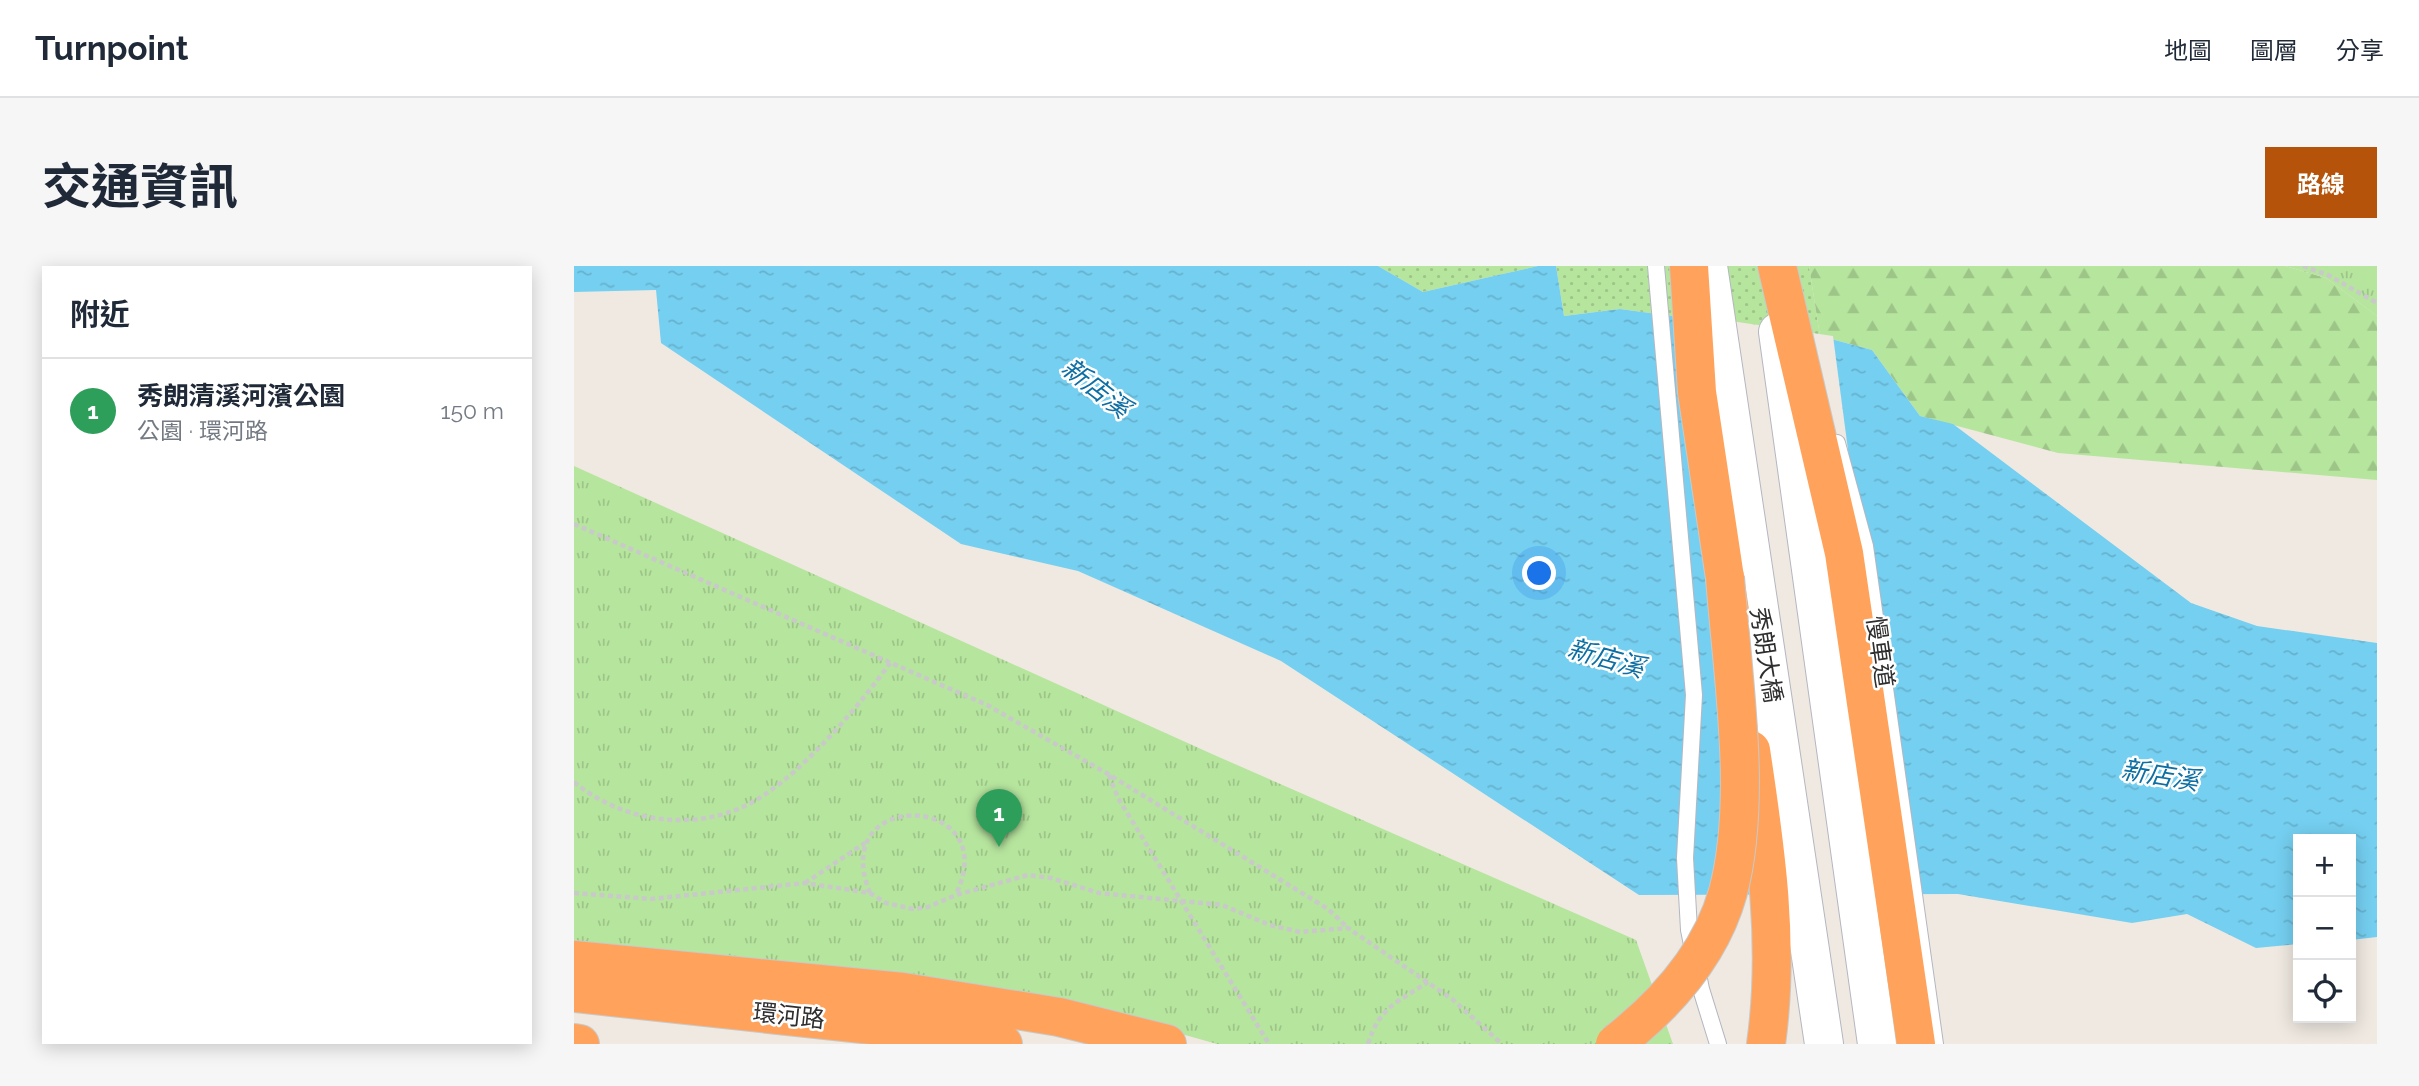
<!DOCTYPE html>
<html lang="zh-TW">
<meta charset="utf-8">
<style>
body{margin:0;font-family:Raleway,"Noto Sans TC",sans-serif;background:#f6f6f7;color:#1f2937}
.controls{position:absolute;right:21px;bottom:21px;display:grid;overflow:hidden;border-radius:0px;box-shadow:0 4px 18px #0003}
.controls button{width:63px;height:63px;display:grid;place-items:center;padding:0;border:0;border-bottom:2px solid #e0e1e3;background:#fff;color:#1f2937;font:35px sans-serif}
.you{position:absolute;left:966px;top:308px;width:24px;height:24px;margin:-18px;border:5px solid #fff;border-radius:50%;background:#1a73e8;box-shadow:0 0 0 10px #1a73e833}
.badge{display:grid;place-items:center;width:46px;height:46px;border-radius:50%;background:#b45309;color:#fff;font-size:23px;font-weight:700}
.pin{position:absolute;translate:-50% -58px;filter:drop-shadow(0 2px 4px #0008)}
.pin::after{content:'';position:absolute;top:37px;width:24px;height:21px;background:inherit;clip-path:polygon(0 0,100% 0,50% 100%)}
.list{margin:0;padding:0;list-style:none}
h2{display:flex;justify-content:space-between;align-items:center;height:91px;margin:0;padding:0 28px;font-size:30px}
h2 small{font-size:23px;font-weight:400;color:#747a83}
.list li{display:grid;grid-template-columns:46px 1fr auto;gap:21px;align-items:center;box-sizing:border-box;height:105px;padding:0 28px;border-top:2px solid #e0e1e3}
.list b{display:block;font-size:26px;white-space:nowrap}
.list p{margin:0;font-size:23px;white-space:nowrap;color:#747a83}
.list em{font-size:23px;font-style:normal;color:#747a83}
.icon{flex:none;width:38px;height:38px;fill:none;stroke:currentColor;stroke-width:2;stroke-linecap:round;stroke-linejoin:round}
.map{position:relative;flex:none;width:1803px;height:778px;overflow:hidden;border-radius:0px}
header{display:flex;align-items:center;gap:42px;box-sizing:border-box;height:98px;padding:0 35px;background:#fff;border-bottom:2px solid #e0e1e3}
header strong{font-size:33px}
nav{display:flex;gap:38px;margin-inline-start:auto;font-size:24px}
.intro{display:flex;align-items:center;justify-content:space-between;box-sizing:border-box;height:168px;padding:0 42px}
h1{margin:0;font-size:49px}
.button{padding:18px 32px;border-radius:0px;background:#b45309;color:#fff;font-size:24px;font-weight:700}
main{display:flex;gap:42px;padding:0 42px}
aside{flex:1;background:#fff;border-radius:0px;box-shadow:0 4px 18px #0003}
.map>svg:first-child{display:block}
.grass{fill:url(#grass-dots)}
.forest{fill:url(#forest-firs)}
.park{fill:url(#park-tufts)}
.water{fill:url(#water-ripples)}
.pier{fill:#efe9e1}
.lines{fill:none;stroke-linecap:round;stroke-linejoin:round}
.lane-casing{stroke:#b4b7c1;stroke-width:18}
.secondary-casing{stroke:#b4b7c1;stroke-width:40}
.highway-casing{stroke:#c9c9c9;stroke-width:40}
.path{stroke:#c9c9c9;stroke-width:4.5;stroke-dasharray:5 3.5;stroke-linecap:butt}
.lane{stroke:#fff;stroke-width:16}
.secondary{stroke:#fff;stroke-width:38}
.highway{stroke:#ffa35c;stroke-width:38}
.highway-bridge-casing{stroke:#c9c9c9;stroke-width:40;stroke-linecap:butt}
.highway-bridge{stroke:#ffa35c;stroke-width:38}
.labels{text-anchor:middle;stroke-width:5;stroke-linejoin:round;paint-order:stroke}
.street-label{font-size:24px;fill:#2e2e2e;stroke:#fff}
.water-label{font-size:26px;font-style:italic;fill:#0d6fa3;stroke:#fff}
</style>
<header>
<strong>Turnpoint</strong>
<nav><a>地圖</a><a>圖層</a><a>分享</a></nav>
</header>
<div class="intro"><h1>交通資訊</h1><a class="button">路線</a></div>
<main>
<aside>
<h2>附近<small></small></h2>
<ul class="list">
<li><span class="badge" style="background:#2e9e5b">1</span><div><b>秀朗清溪河濱公園</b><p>公園 · 環河路</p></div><em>150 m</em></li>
</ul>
</aside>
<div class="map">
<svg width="1803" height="778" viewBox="0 0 1803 778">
<defs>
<pattern id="grass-dots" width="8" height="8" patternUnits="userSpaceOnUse" patternTransform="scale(1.75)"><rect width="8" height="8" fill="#b6e59e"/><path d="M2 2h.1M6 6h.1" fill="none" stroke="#9dc588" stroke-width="1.8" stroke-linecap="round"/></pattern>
<pattern id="forest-firs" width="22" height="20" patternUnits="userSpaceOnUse" patternTransform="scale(1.75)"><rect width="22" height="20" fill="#b6e59e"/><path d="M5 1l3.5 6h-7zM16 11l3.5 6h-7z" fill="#9dc588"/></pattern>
<pattern id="park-tufts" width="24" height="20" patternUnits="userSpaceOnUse" patternTransform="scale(1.75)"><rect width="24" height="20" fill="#b6e59e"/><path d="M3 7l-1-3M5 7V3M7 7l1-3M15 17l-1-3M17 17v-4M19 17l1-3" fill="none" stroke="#9dc588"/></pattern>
<pattern id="water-ripples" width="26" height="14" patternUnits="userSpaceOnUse" patternTransform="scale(1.75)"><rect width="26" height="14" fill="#75cff0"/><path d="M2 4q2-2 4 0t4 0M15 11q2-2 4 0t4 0" fill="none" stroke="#66b2ce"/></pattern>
</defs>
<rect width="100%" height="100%" fill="#efe9e1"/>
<g class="grass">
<path d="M 804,0 L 964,0 L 849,26 Z"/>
<path d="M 982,0 L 1235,0 L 1246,70 L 1046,43 L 990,50 Z"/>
</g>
<path class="forest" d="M 1235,0 L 1711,0 L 1752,12 L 1803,50 L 1803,214 L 1484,187 L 1346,150 L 1298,84 L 1246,70 Z"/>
<g class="park">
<path d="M 1711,0 L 1803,0 L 1803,50 L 1752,12 Z"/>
<path d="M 0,200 L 638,488 L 1062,674 L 1099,778 L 643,778 L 508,740 L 0,680 Z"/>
</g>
<path class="water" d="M 0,0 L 804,0 L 849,26 L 964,0 L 982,0 L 990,50 L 1046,43 L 1246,70 L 1298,84 L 1346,150 L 1379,158 L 1617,337 L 1683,360 L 1803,377 L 1803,671 L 1777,674 L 1777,573 L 1724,573 L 1724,678 L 1682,682 L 1613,648 L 1558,657 L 1384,628 L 1065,629 L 707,395 L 504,305 L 387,278 L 87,77 L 82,24 L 0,26 Z"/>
<path class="pier" d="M 1103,47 L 1259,70 L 1333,631 L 1207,632 Z"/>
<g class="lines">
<g class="lane-casing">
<g id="lane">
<path d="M 1082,0 L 1120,429 L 1111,592 L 1115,664 L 1127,723 L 1144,778"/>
<path d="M 1263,177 L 1291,280 L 1361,778"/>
</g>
</g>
<g class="secondary-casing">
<g id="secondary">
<path d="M 1134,0 L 1250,778"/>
<path d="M 1204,66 L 1303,778"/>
</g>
</g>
<g class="highway-casing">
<g id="highway">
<path d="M 1115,0 L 1123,126 L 1156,345"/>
<path d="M 1203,0 L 1270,287 L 1342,778"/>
<path d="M 1177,484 C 1192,583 1206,679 1192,778"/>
<path d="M 0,694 L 329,726 L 485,751 L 593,778"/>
<path d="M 0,727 L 371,767 L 429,778"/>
<path d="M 0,777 L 6,778"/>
</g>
</g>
<g class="path">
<path d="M 1729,0 L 1754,9 L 1803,37"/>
<path d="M 0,258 L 413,439 L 534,508 L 754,643 L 774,662"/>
<path d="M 535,509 L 544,532 L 695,778"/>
<path d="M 0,516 C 53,560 133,568 190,529 C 233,501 286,439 316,397"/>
<path d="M 231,617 L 291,577"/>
<path d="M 0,627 L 77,633 L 231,617 L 296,627 L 312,637 L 339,643 L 354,641 L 382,629 L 454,609 L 477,612 L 525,627 L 648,639 L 696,659 L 726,666 L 774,662 L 878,733 L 928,778"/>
<path d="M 296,627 C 252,520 431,527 382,628"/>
<path d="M 794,778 C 805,741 824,736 854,716"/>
</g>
<use href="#lane" class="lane"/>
<use href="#secondary" class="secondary"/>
<use href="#highway" class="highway"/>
<g class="highway-bridge-casing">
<path id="highway-bridge" d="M 1041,778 C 1091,739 1137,688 1154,626 C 1179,532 1158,408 1151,311"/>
</g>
<use href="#highway-bridge" class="highway-bridge"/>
</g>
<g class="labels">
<g class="street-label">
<text transform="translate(1306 386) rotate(82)" y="8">慢車道</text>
<text transform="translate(1192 389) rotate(81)" y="8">秀朗大橋</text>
<text transform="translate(215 750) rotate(6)" y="8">環河路</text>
</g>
<g class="water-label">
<text transform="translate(522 122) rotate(38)" y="9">新店溪</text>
<text transform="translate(1032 392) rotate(16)" y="9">新店溪</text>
<text transform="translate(1586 509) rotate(9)" y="9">新店溪</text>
</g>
</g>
</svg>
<div class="controls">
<button>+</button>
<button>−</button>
<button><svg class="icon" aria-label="locate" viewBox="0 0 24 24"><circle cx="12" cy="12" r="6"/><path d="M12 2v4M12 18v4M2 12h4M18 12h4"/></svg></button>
</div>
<div class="you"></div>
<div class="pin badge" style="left:425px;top:581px;background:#2e9e5b">1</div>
</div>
</main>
